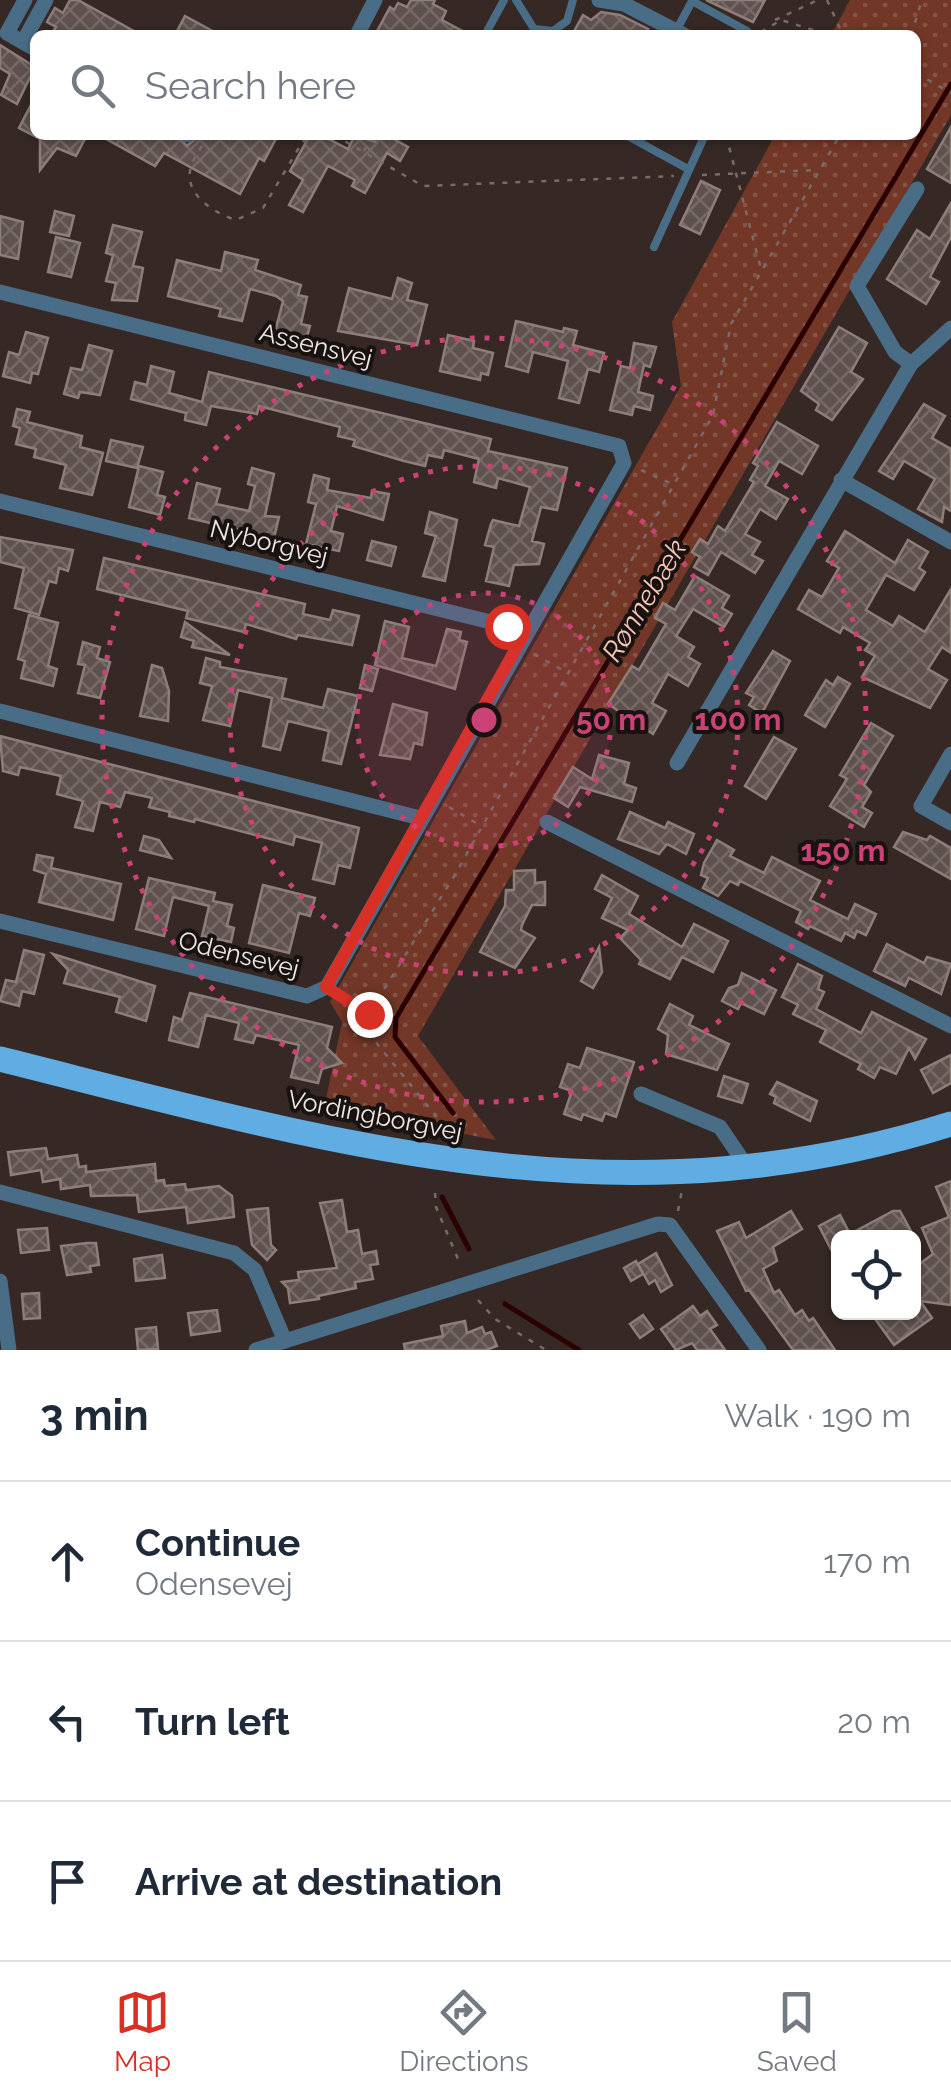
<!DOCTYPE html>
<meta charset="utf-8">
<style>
body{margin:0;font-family:Raleway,sans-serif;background:#f2f2f3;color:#1f2937}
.controls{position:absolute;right:30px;bottom:30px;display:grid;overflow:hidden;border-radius:15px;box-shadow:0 2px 8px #0004}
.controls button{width:90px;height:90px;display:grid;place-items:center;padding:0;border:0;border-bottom:2px solid #e0e1e3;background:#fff;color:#1f2937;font:50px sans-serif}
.stop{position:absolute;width:30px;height:30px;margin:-22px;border:8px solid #d93025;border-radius:50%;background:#fff}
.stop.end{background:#d93025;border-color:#fff;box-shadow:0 2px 10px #0008}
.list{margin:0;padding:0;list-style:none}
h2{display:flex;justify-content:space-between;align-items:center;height:130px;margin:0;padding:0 40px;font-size:42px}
h2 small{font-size:32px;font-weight:400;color:#747a83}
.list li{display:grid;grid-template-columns:65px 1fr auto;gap:30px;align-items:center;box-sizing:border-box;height:160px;padding:0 40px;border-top:2px solid #e0e1e3}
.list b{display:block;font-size:38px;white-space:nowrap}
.list p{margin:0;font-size:32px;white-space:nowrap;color:#747a83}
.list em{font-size:32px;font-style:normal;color:#747a83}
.icon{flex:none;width:55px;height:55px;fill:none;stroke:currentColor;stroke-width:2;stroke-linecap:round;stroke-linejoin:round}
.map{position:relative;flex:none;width:951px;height:1350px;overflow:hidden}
.search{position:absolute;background:#fff;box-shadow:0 2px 8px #0004;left:30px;right:30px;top:30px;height:110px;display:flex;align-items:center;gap:25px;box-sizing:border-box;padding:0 35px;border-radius:15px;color:#747a83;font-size:38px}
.sheet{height:610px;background:#fff}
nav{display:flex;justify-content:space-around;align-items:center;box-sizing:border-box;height:140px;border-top:2px solid #e0e1e3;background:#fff;font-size:28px;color:#747a83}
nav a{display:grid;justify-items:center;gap:5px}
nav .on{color:#d93025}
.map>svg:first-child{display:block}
.park{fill:url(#park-dots)}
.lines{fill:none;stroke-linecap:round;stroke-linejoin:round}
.stream{stroke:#2b0000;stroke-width:5}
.building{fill:url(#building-cross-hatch);stroke:#8d7e7a;stroke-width:2.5}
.path{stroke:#786c6a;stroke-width:2.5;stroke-dasharray:5 8;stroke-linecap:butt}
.service{stroke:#4a6d87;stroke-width:8}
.minor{stroke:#4a6d87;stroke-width:15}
.primary{stroke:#60ade3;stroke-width:25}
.route{stroke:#d93025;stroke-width:12}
.ring{fill:none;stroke:#cb4277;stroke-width:5;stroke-dasharray:5 10}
.labels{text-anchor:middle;stroke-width:8;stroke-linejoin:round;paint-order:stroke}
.street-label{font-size:25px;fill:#f0e8e6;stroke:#181311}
.water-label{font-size:28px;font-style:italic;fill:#fbc7b8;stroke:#181311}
.centre{fill:#cb4277;stroke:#181311;stroke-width:5}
.ring-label{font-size:30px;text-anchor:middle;font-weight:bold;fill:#cb4277;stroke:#181311;stroke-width:8;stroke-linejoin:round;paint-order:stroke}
</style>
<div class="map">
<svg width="951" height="1350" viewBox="0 0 951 1350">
<defs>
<pattern id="park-dots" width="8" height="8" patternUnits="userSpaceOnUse" patternTransform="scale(2.5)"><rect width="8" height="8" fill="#723726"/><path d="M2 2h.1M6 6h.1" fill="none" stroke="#865446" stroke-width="1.8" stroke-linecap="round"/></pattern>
<pattern id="building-cross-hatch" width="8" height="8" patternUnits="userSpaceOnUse" patternTransform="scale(2.5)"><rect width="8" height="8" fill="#5f514d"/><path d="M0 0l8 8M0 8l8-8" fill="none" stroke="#766a67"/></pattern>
</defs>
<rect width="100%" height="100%" fill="#352825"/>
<path class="park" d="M 850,0 L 951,0 L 951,115 L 418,1036 L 496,1140 L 324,1108 L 342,1022 L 330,1002 L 681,386 L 672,322 L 775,135 L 916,135 L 916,35 L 831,35 Z"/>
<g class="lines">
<g class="stream">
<path d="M 453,1113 L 395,1037 L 396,1018 L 951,84"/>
<path d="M 442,1197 L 469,1249"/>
<path d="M 505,1304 L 579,1350"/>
</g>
</g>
<g class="building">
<path d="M 70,0 L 78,0 L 141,35 L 51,35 L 56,27 L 47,22 L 55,8 L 63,13 Z"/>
<path d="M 411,0 L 435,0 L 433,4 L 446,11 L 442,20 L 470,35 L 375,35 L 390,7 L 394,10 L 398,3 L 407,7 Z"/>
<path d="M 706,0 L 765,0 L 753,22 Z"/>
<path d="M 601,12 L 620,15 L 648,29 L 644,35 L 572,35 L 583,15 L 591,20 Z"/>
<path d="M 185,16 L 220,35 L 175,35 Z"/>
<path d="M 0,45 L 35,67 L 17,104 L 1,95 L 10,74 L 0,68 Z"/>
<path d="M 35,97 L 35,135 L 87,135 L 76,156 L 57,148 L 40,170 L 40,139 L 19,128 Z"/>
<path d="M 951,127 L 951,183 L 927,169 Z"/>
<path d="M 99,135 L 176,135 L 187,146 L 199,135 L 278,135 L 264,161 L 259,158 L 240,194 L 164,153 L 155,166 Z"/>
<path d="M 310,135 L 321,135 L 348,149 L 355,135 L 375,142 L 379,135 L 397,135 L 394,139 L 408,147 L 400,161 L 387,153 L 365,193 L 352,186 L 355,180 L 328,166 L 303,212 L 289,205 L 303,180 L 290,171 Z"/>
<path d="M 701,181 L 720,190 L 700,234 L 680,225 Z"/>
<path d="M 951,203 L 951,237 L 930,277 L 939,282 L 926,304 L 887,279 L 917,230 L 930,239 Z"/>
<path d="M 55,211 L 74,216 L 69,236 L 50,232 Z"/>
<path d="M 0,216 L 23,222 L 18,259 L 0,255 Z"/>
<path d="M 113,225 L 142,232 L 133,266 L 143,268 L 137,301 L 112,300 L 116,283 L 106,281 L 113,255 L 106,253 Z"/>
<path d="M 56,237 L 80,243 L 71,277 L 48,272 Z"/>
<path d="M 225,252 L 258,260 L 255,270 L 301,285 L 298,295 L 307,297 L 301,324 L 310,326 L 306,340 L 275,332 L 283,301 L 276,296 L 250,289 L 242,321 L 219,316 L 221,309 L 168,296 L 177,260 L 221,271 Z"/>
<path d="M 398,278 L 412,283 L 407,300 L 427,305 L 417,345 L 338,331 L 349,288 L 392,299 Z"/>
<path d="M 516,321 L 563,332 L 564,328 L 577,331 L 573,345 L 604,353 L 599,372 L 588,369 L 579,403 L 559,398 L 568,361 L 533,352 L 528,372 L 506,366 Z"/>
<path d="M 839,327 L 867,343 L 851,372 L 863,379 L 832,420 L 816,410 L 819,404 L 801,391 Z"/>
<path d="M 26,332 L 48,338 L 38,374 L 32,373 L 30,383 L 3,376 L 9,352 L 19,355 Z"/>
<path d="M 448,335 L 474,341 L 473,348 L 493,353 L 488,375 L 481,373 L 480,380 L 440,371 Z"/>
<path d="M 634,343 L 656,347 L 650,367 L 644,365 L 638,392 L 653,396 L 650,410 L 634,406 L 632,415 L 610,410 L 621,366 L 630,368 Z"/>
<path d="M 89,345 L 112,351 L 100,395 L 80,392 L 78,398 L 64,394 L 71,368 L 82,370 Z"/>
<path d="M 151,366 L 174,372 L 169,393 L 202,402 L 209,372 L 491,439 L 488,451 L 567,468 L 557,510 L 541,507 L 532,541 L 544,544 L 539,564 L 514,565 L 509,586 L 486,581 L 494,547 L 485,545 L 491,524 L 493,520 L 519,526 L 530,487 L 498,478 L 496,488 L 474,482 L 479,459 L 444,450 L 442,458 L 428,455 L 425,466 L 404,461 L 353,446 L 355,440 L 338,436 L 340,427 L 259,406 L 257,414 L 211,406 L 206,425 L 185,420 L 186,413 L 131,399 L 135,382 L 147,385 Z"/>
<path d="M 924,404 L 945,416 L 932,438 L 951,449 L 951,511 L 944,507 L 942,522 L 918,509 L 935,479 L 904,461 L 893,479 L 879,471 Z"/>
<path d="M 17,409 L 30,412 L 27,422 L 82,436 L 80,447 L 103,453 L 92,495 L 60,488 L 66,465 L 34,457 L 36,449 L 16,444 L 20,428 L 13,426 Z"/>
<path d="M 777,422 L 818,446 L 802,474 L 779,461 L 765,486 L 788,499 L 776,519 L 760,509 L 745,534 L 760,542 L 752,555 L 763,561 L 755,573 L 721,552 L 708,575 L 694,567 L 700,557 L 692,552 L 700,539 L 708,544 L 718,526 L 725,531 L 754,482 L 750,480 L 758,466 L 753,463 Z"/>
<path d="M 111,440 L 143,447 L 137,468 L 106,461 Z"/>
<path d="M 139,466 L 163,472 L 157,495 L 165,497 L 160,515 L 129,507 Z"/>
<path d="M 252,468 L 274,474 L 265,516 L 279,517 L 274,538 L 189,518 L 197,483 L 220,489 L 216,504 L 249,511 L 255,486 L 248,484 Z"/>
<path d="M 314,475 L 329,479 L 327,490 L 371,498 L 372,491 L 389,494 L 383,520 L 337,506 L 331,531 L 343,534 L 339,551 L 306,544 L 316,504 L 308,502 Z"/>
<path d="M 430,512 L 457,520 L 445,581 L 423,576 L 436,536 L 425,533 Z"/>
<path d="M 845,531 L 895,563 L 908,540 L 928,552 L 919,568 L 925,572 L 914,590 L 886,575 L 866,610 L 893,626 L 899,616 L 925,632 L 951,589 L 951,653 L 942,647 L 928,669 L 947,680 L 930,708 L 862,677 L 875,656 L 865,650 L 870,643 L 843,627 L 840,633 L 798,609 L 809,590 L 822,597 L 839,568 L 827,561 Z"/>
<path d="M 0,537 L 73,550 L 68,571 L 59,568 L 56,583 L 49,581 L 39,615 L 15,608 L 24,568 L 0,562 Z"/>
<path d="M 372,541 L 396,547 L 391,566 L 367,560 Z"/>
<path d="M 104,558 L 305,604 L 303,614 L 330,620 L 333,610 L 359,616 L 352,645 L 298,635 L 296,639 L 246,624 L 244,632 L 186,618 L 188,611 L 97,589 Z"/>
<path d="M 695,576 L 729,596 L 722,608 L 732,614 L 724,627 L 693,609 L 676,636 L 694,647 L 688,657 L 700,664 L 688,686 L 668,674 L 652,703 L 666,711 L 653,734 L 608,704 L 632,666 L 639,670 L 666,624 L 655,618 L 663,603 L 675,610 Z"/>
<path d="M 29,615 L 58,623 L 48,666 L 57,669 L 53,686 L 21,678 L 25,661 L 18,659 Z"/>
<path d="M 385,621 L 409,627 L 402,658 L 436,666 L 447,629 L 461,632 L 459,640 L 467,642 L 455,689 L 375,665 Z"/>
<path d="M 185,622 L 219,647 L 230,655 L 192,647 L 194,641 L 181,637 Z"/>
<path d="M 83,642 L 100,647 L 97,658 L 110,662 L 100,698 L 78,693 L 85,665 L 78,664 Z"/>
<path d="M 773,651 L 790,661 L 762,713 L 749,705 L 754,697 L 746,693 Z"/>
<path d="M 206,658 L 220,662 L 220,667 L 286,679 L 282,698 L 323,708 L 328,689 L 358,696 L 341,764 L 323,760 L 329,731 L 288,721 L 280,750 L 263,746 L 272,698 L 238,690 L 230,726 L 203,720 L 212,686 L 200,683 Z"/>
<path d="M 152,665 L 162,668 L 169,691 L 168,721 L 140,716 Z"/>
<path d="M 365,665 L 378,669 L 372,691 L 360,688 Z"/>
<path d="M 838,677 L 850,684 L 825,727 L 805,715 L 826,680 L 833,685 Z"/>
<path d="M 393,704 L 427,713 L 422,745 L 414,743 L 410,759 L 380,755 Z"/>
<path d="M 871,723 L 893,736 L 864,785 L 871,792 L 862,807 L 872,813 L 864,827 L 830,806 L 847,779 L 840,775 Z"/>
<path d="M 0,736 L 359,828 L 350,868 L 338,865 L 334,884 L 313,879 L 322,843 L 295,836 L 293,845 L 195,819 L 194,822 L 169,816 L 170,812 L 149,807 L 152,798 L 125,792 L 120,807 L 100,802 L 93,831 L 75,827 L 83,801 L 57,794 L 61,776 L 20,767 L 18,775 L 3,771 Z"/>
<path d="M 774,737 L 796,749 L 766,799 L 745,786 Z"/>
<path d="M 599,755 L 629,763 L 624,784 L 636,788 L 632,802 L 580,787 L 568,807 L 554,798 L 573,767 L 592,779 Z"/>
<path d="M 630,812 L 665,828 L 668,822 L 694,834 L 686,854 L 667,844 L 659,854 L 618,839 Z"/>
<path d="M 903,832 L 927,840 L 930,836 L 951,848 L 951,879 L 894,847 Z"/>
<path d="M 144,836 L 159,840 L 171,858 L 140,850 Z"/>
<path d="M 717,840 L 734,850 L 730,856 L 764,873 L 772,857 L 820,881 L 810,900 L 848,919 L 855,904 L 876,914 L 866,935 L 857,931 L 854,938 L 845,933 L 841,941 L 810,926 L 808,929 L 796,922 L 801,911 L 740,881 L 738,885 L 730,881 L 718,896 L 703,888 L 708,878 L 701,875 L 704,863 Z"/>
<path d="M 37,855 L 53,858 L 51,868 L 121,884 L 113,920 L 39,902 L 46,874 L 34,870 Z"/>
<path d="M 535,870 L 535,883 L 545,882 L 545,905 L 532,905 L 522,925 L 521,930 L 535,938 L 515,968 L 480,952 L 505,906 L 506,890 L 514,890 L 514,871 Z"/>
<path d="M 602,875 L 638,896 L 629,914 L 682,947 L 694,924 L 728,941 L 713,972 L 682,957 L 670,979 L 639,964 L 641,960 L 620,938 L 628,930 L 602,918 L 612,898 L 595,889 Z"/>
<path d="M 149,878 L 215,893 L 213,901 L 232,905 L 227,926 L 234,928 L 231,942 L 202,936 L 209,906 L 173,897 L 164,936 L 136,929 Z"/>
<path d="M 263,885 L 315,898 L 310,916 L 299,913 L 289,953 L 249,943 Z"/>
<path d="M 887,944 L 924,963 L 927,957 L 951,964 L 941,994 L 909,978 L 905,986 L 874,971 Z"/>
<path d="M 599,947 L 602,972 L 593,988 L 581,981 Z"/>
<path d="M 24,950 L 44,955 L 34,994 L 22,991 L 19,1006 L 0,1001 L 6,980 L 16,982 Z"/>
<path d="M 53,954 L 155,986 L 146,1021 L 116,1012 L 120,997 L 64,983 L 68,970 Z"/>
<path d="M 798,964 L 822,976 L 818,989 L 824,992 L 816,1009 L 861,1033 L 872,1012 L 926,1039 L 915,1059 L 909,1048 L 896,1074 L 880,1067 L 874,1078 L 858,1069 L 861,1064 L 820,1042 L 826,1030 L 793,1014 L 798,1005 L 782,997 Z"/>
<path d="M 742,973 L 776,990 L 764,1014 L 741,1003 L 738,1009 L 722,1001 L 729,988 L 738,985 Z"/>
<path d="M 190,993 L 332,1027 L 327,1048 L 342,1063 L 322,1069 L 318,1083 L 291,1077 L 299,1045 L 256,1035 L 253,1043 L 235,1039 L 239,1023 L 206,1015 L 198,1047 L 169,1040 L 174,1017 L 182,1020 Z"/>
<path d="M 670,1004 L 693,1016 L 689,1025 L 729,1044 L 717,1070 L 666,1054 L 668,1035 L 658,1029 Z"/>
<path d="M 587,1048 L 634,1062 L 616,1117 L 605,1113 L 602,1121 L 583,1114 L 581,1120 L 564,1114 L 572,1091 L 560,1087 L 568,1064 L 580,1068 Z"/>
<path d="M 951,1055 L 951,1083 L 933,1093 L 921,1070 Z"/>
<path d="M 724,1076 L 748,1084 L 742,1103 L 718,1096 Z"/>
<path d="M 777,1082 L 817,1101 L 810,1121 L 774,1103 L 776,1097 L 770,1094 Z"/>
<path d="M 46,1148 L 48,1159 L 77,1155 L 79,1167 L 86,1166 L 86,1172 L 155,1164 L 156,1181 L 164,1180 L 165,1186 L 185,1184 L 186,1190 L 219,1186 L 232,1196 L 234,1217 L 188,1223 L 186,1207 L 139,1212 L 137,1195 L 91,1196 L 90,1185 L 61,1189 L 60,1179 L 43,1182 L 41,1170 L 11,1175 L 8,1152 Z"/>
<path d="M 951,1181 L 951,1305 L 920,1301 L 932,1318 L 894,1345 L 870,1312 L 914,1312 L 914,1268 L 933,1254 L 922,1228 L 949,1217 L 936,1187 Z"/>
<path d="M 342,1200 L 347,1232 L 358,1230 L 362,1254 L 376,1251 L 378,1264 L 370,1265 L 373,1279 L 355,1282 L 356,1288 L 318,1296 L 319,1299 L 290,1303 L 288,1288 L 282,1282 L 299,1280 L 298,1272 L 337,1268 L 320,1203 Z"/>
<path d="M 268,1208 L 271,1245 L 276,1250 L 267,1260 L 252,1245 L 247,1210 Z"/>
<path d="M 791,1211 L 802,1229 L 773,1247 L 777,1261 L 763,1269 L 774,1293 L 779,1290 L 795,1315 L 802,1310 L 809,1321 L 813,1318 L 835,1350 L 793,1350 L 749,1290 L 746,1291 L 717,1231 L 739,1222 L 746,1238 Z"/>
<path d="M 893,1211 L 900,1211 L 911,1231 L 898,1238 L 838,1238 L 838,1263 L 819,1226 L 840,1215 L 850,1234 Z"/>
<path d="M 47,1228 L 49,1250 L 21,1253 L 18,1230 Z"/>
<path d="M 87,1243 L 96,1243 L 99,1265 L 90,1266 L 91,1272 L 67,1275 L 61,1246 Z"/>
<path d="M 656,1253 L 672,1285 L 661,1292 L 655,1280 L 649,1284 L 638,1264 Z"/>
<path d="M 162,1255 L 165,1278 L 136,1281 L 134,1259 Z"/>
<path d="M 636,1261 L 643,1274 L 631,1281 L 624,1268 Z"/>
<path d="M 39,1293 L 40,1318 L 24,1319 L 22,1294 Z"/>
<path d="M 693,1306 L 700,1316 L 707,1311 L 717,1325 L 710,1329 L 725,1350 L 697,1350 L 692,1343 L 676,1350 L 661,1329 Z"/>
<path d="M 217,1310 L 220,1331 L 191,1335 L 188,1313 Z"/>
<path d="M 643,1315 L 653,1329 L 640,1338 L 630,1324 Z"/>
<path d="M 465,1321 L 467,1333 L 482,1327 L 485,1334 L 491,1332 L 497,1346 L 486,1350 L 405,1350 L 404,1344 L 443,1336 L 441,1326 Z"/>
<path d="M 156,1327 L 158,1349 L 138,1350 L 136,1329 Z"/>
</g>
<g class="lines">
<g class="path">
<path d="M 827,0 L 843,35"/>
<path d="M 775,20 L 818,0"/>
<path d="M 761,32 L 781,20 L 829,35"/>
<path d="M 911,35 L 922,0"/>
<path d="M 916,73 L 951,93"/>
<path d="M 209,135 C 203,145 191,160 190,171 C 186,196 216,214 236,220 L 263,208 L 303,141 L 310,143 L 314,135"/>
<path d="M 334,135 L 423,186 L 674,176"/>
<path d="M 726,135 L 761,269"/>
<path d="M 364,151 L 373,135"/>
<path d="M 702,175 L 817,170"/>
<path d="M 641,470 L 670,483"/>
<path d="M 534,654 L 566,672"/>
<path d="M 449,807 L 481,826"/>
<path d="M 341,996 L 368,1013"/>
<path d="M 445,1127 L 374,1040 L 368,1026 L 369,1014 L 456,873 L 713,415 L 731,324 L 840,135"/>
<path d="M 435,1193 L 436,1207 L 461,1266"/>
<path d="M 678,1211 L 682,1190"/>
<path d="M 478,1300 L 495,1319 L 546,1350"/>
</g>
<g class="service">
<path d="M 516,0 L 534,29 L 553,31 L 567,21 L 573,0"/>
<path d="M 676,31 L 692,1 L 747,31 L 745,35"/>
<path d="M 485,35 L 504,0"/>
<path d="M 626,135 L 688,169"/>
<path d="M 654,247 L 705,135"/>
</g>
<g class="minor">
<path d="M 25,0 L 7,33 L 35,49"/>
<path d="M 599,0 L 624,4 L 684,35"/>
<path d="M 357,35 L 375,0"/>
<path d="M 23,42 L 46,0"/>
<path d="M 187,135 L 188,135"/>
<path d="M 0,292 L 619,446 L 624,463 L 327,987 L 307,996 L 0,921"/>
<path d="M 911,364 L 895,352 L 857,286 L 917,189"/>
<path d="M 841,480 L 951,542"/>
<path d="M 0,501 L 507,626 L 524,634"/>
<path d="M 0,711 L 420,818"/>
<path d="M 951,754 L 921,806 L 951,823"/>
<path d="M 677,763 L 911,364 L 951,328"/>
<path d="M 547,822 L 951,1026"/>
<path d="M 641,1094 L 720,1127 L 747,1167"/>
<path d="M 0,1192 L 234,1253 L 255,1270 L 285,1341"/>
<path d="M 0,1281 L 9,1350"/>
<path d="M 256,1350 L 658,1224 L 670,1225 L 759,1350"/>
</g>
<path class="primary" d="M 0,1059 C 328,1141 614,1230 951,1124"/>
</g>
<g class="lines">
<path class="route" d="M 369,1014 L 326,987 L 524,634 L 507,626"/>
</g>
<circle cx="484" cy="720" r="127" fill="#cb4277" fill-opacity=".12"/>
<g class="ring">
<circle cx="484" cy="720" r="127"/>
<circle cx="484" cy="720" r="254"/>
<circle cx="484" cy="720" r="382"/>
</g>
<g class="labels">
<g class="street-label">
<text transform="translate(316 345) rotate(14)" y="9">Assensvej</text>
<text transform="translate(269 542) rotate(14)" y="9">Nyborgvej</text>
<text transform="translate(239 954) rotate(14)" y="9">Odensevej</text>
<text transform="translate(375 1115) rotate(11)" y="9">Vordingborgvej</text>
</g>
<g class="water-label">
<text transform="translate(644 600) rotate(-59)" y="10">Rønnebæk</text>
</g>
</g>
<circle cx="484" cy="720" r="15" class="centre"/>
<g class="ring-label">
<text x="611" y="730">50 m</text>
<text x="738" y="730">100 m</text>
<text x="843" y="861">150 m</text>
</g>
</svg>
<div class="controls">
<button><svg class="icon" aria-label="locate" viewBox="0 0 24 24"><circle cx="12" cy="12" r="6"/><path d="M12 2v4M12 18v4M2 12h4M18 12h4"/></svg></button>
</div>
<div class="stop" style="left:507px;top:626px"></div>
<div class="stop end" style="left:369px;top:1014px"></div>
<div class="search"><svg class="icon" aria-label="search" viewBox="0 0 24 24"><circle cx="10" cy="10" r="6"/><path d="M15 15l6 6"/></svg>Search here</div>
</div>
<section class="sheet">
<h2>3 min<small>Walk · 190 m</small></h2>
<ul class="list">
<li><svg class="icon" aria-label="ahead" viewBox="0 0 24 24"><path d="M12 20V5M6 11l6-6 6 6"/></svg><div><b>Continue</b><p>Odensevej</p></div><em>170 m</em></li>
<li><svg class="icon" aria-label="left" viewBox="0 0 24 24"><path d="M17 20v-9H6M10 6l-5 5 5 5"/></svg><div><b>Turn left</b></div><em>20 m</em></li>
<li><svg class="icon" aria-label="arrive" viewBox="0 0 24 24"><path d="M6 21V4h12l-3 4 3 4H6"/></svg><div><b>Arrive at destination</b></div></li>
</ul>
</section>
<nav>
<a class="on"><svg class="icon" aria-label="map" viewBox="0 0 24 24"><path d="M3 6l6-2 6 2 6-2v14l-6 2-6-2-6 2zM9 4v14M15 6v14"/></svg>Map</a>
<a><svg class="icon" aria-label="directions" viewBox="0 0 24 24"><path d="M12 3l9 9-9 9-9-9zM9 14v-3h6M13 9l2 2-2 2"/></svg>Directions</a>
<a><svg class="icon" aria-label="saved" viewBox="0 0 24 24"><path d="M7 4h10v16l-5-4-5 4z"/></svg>Saved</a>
</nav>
